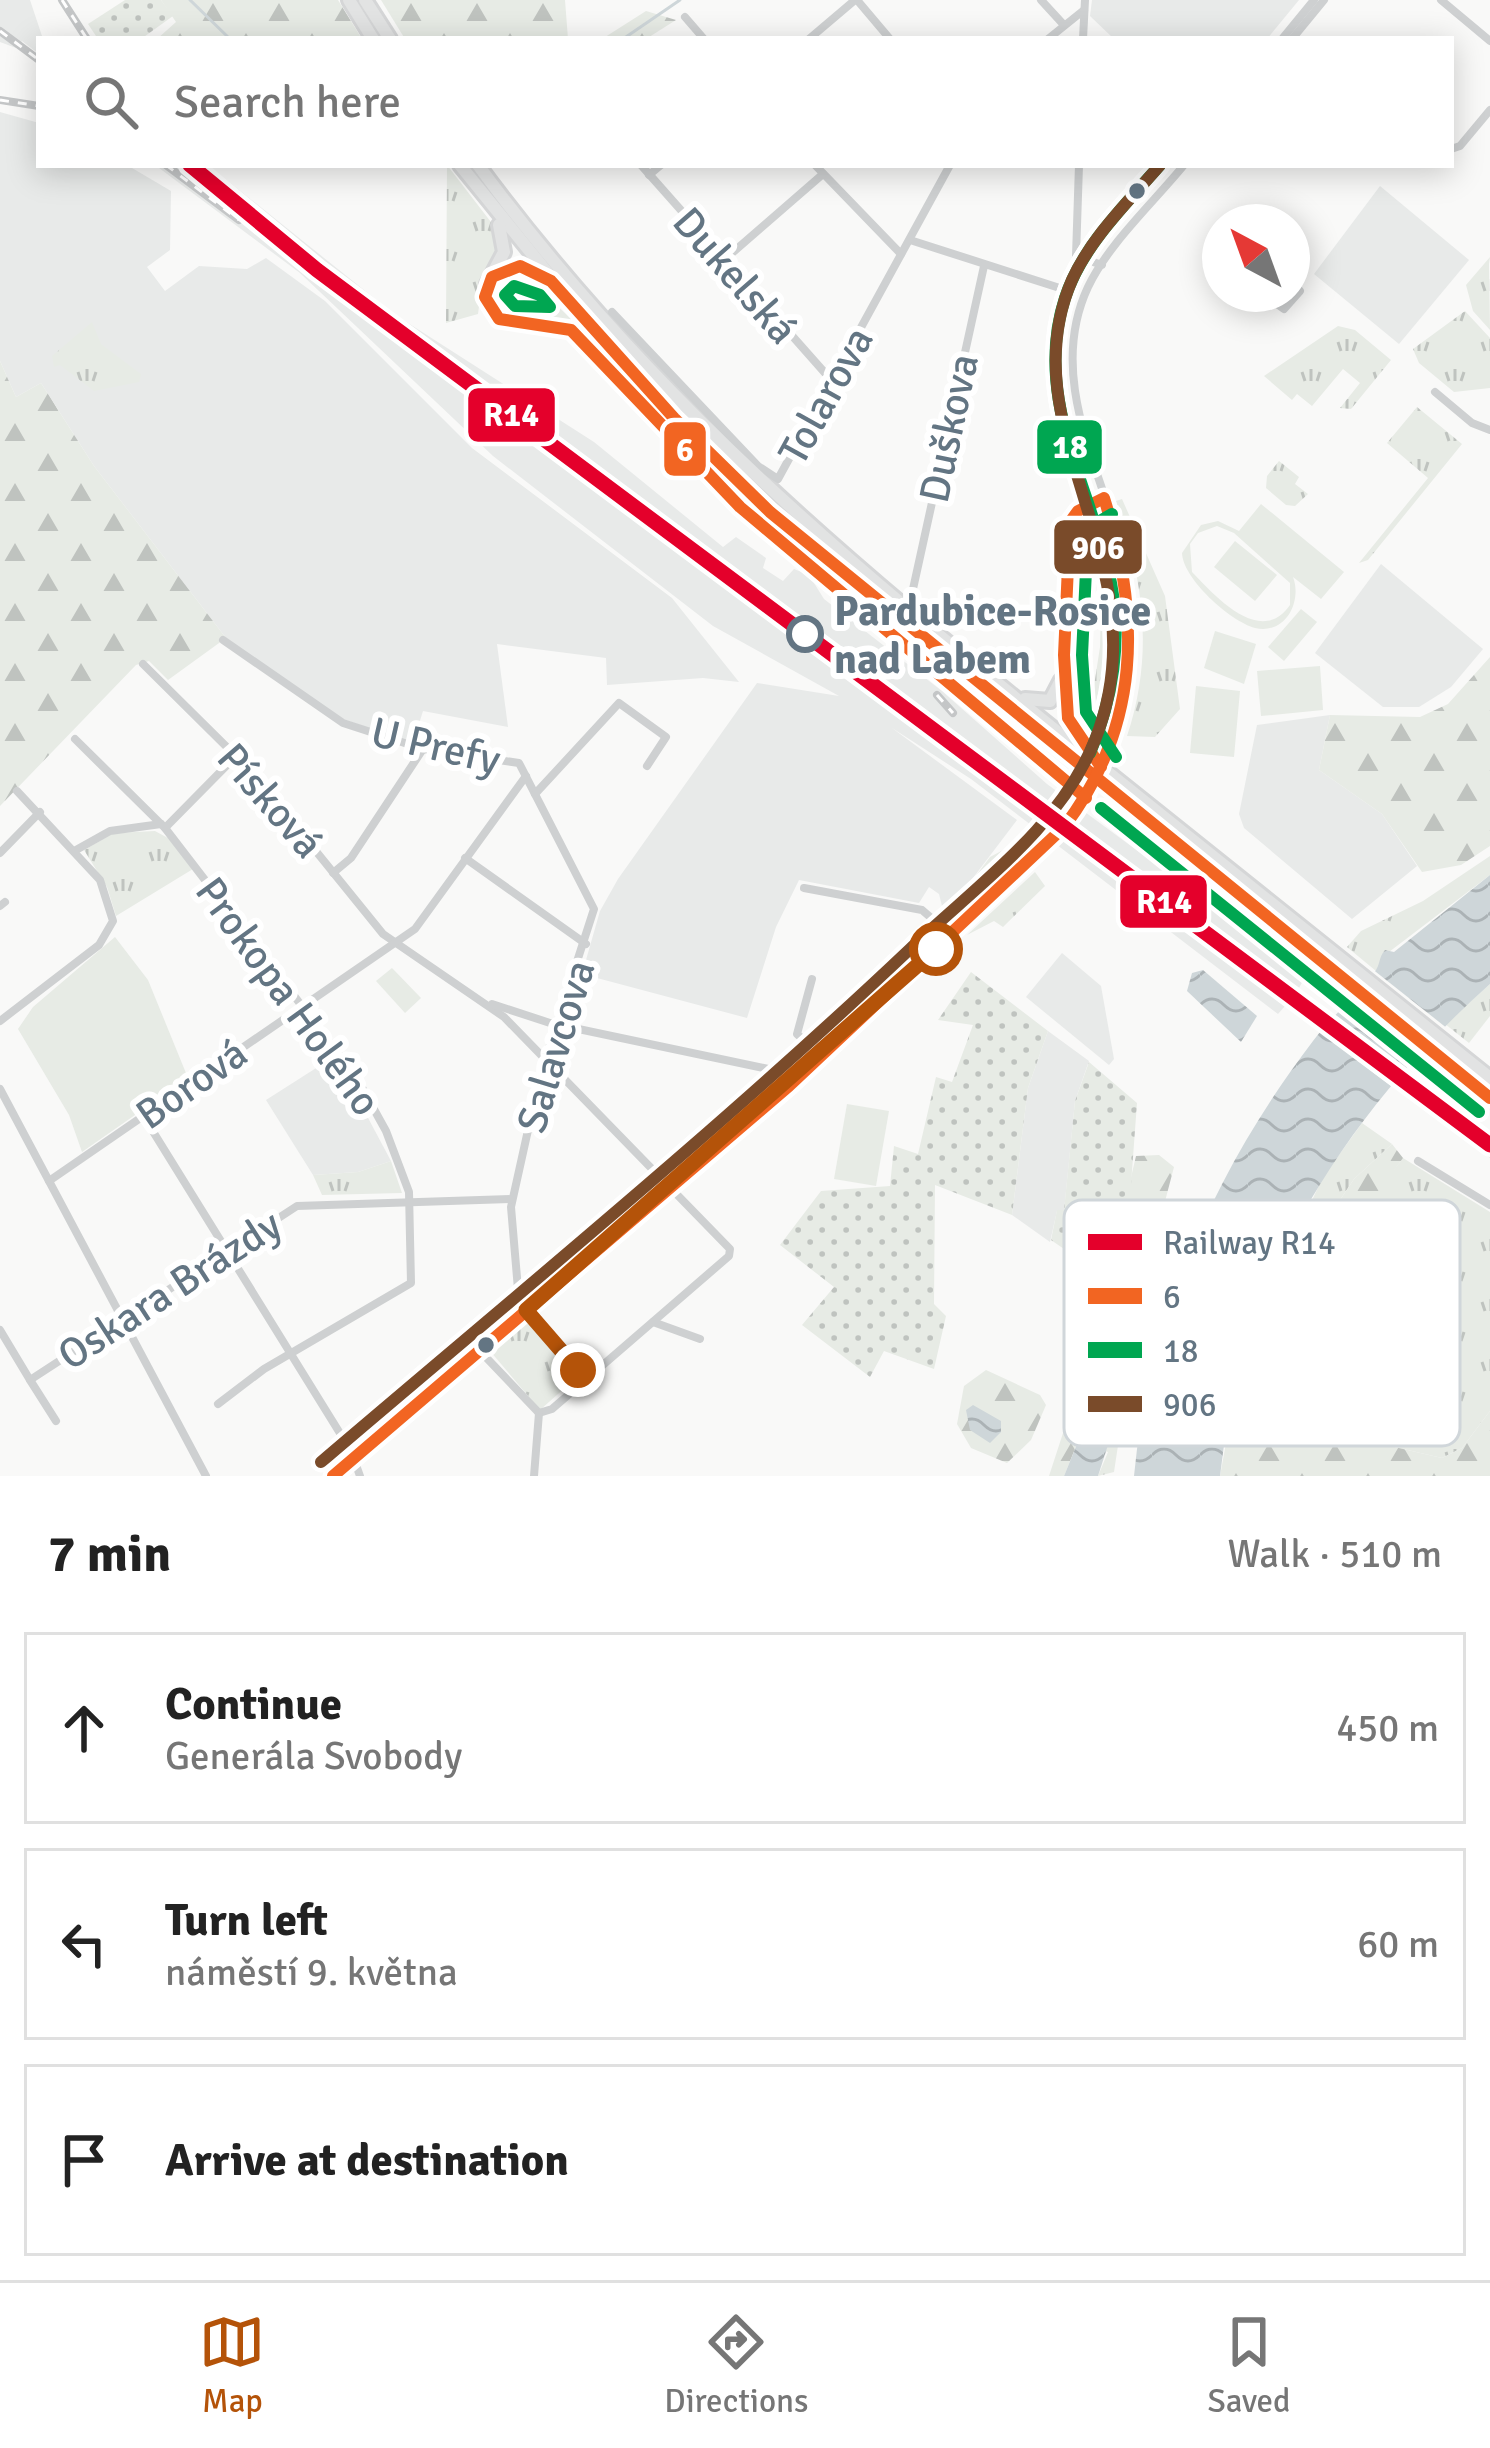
<!DOCTYPE html>
<meta charset="utf-8">
<style>
body{margin:0;font-family:Signika,sans-serif;background:#f2f2f2;color:#222}
.compass{position:absolute;left:1202px;top:204px;width:108px;height:108px;border-radius:50%;background:#fff;box-shadow:0 6px 30px #0003;rotate:319deg}
.stop{position:absolute;width:36px;height:36px;margin:-27px;border:9px solid #b45309;border-radius:50%;background:#fff}
.stop.end{background:#b45309;border-color:#fff;box-shadow:0 3px 12px #0008}
.list{margin:0;padding:0;list-style:none}
h2{display:flex;justify-content:space-between;align-items:center;height:156px;margin:0;padding:0 48px;font-size:51px}
h2 small{font-size:39px;font-weight:400;color:#767676}
.list li{display:grid;grid-template-columns:78px 1fr auto;gap:36px;align-items:center;box-sizing:border-box;height:192px;margin:0 24px 24px;padding:0 24px;border:3px solid #e0e0e0;border-radius:0px}
.list b{display:block;font-size:45px;white-space:nowrap}
.list p{margin:0;font-size:39px;white-space:nowrap;color:#767676}
.list em{font-size:39px;font-style:normal;color:#767676}
.icon{flex:none;width:66px;height:66px;fill:none;stroke:currentColor;stroke-width:2;stroke-linecap:round;stroke-linejoin:round}
.map{position:relative;flex:none;width:1490px;height:1476px;overflow:hidden}
.search{position:absolute;background:#fff;box-shadow:0 6px 30px #0003;left:36px;right:36px;top:36px;height:132px;display:flex;align-items:center;gap:30px;box-sizing:border-box;padding:0 42px;border-radius:0px;color:#767676;font-size:45px}
.sheet{height:804px;background:#fff}
nav{display:flex;justify-content:space-around;align-items:center;box-sizing:border-box;height:168px;border-top:3px solid #e0e0e0;background:#fff;font-size:33px;color:#767676}
nav a{display:grid;justify-items:center;gap:6px}
nav .on{color:#b45309}
.map>svg:first-child{display:block}
.built{fill:#e8eae9}
.grass{fill:url(#grass-tufts)}
.forest{fill:url(#forest-firs)}
.garden{fill:url(#garden-dots)}
.pitch{fill:#e7ebe5;fill-rule:evenodd}
.water{fill:url(#water-waves)}
.pier{fill:#f9f9f8}
.lines{fill:none;stroke-linecap:round;stroke-linejoin:round}
.stream{stroke:#ced6d9;stroke-width:3}
.primary-casing{stroke:#d5d6d7;stroke-width:18}
.minor{stroke:#ced0d1;stroke-width:8}
.primary{stroke:#e2e3e3;stroke-width:12}
.rail-casing{stroke:#c4c6c7;stroke-width:8}
.rail{stroke:#fff;stroke-width:3;stroke-dasharray:9;stroke-linecap:butt}
.minor-bridge{stroke:#ced0d1;stroke-width:8}
.bus-1-casing{stroke:#fff;stroke-width:21}
.bus-2-casing{stroke:#fff;stroke-width:21}
.bus-3-casing{stroke:#fff;stroke-width:21}
.bus-1{stroke:#f26522;stroke-width:12}
.bus-2{stroke:#00a651;stroke-width:12}
.bus-3{stroke:#7a4b2a;stroke-width:12}
.rail-1-casing{stroke:#fff;stroke-width:24}
.rail-1{stroke:#e4002b;stroke-width:15}
.route{stroke:#b45309;stroke-width:15}
.bus-dot{fill:#637583;stroke:#fff;stroke-width:4.5}
.stop-dot{fill:#fff;stroke:#637583;stroke-width:6}
.labels{text-anchor:middle;stroke-width:12;stroke-linejoin:round;paint-order:stroke}
.street-label{font-size:42px;fill:#637583;stroke:#fff}
.stop-label{font-size:42px;font-weight:bold;fill:#637583;stroke:#fff;text-anchor:start}
.key{fill:#fff;stroke:#d0d6da;stroke-width:3}
.key-label{font-size:33px;fill:#637583}
.line-badge{stroke:#fff;stroke-width:4.5}
.badge-label{font-size:33px;text-anchor:middle;font-weight:bold;fill:#fff}
</style>
<div class="map">
<svg width="1490" height="1476" viewBox="0 0 1490 1476">
<defs>
<pattern id="grass-tufts" width="24" height="20" patternUnits="userSpaceOnUse" patternTransform="scale(3)"><rect width="24" height="20" fill="#e7ebe5"/><path d="M3 7l-1-3M5 7V3M7 7l1-3M15 17l-1-3M17 17v-4M19 17l1-3" fill="none" stroke="#bfc3bf"/></pattern>
<pattern id="forest-firs" width="22" height="20" patternUnits="userSpaceOnUse" patternTransform="scale(3)"><rect width="22" height="20" fill="#e7ebe5"/><path d="M5 1l3.5 6h-7zM16 11l3.5 6h-7z" fill="#bfc3bf"/></pattern>
<pattern id="garden-dots" width="8" height="8" patternUnits="userSpaceOnUse" patternTransform="scale(3)"><rect width="8" height="8" fill="#e7ebe5"/><path d="M2 2h.1M6 6h.1" fill="none" stroke="#bfc3bf" stroke-width="1.8" stroke-linecap="round"/></pattern>
<pattern id="water-waves" width="16" height="10" patternUnits="userSpaceOnUse" patternTransform="scale(3)"><rect width="16" height="10" fill="#ced6d9"/><path d="M0 5q4-4 8 0t8 0" fill="none" stroke="#abb2b5"/></pattern>
</defs>
<rect width="100%" height="100%" fill="#f9f9f8"/>
<g class="built">
<path d="M 0,0 L 30,0 L 43,39 L 39,54 L 22,41 L 16,48 L 0,42 Z"/>
<path d="M 1092,0 L 1299,0 L 1267,39 L 1114,39 L 1090,16 Z"/>
<path d="M 0,112 L 39,123 L 39,165 L 127,165 L 171,191 L 170,250 L 147,267 L 165,291 L 199,266 L 247,269 L 266,258 L 325,301 L 472,448 L 672,598 L 739,682 L 703,678 L 607,685 L 606,658 L 497,644 L 508,727 L 423,711 L 413,743 L 340,718 L 226,638 L 94,466 L 41,383 L 16,397 L 0,361 Z"/>
<path d="M 155,165 L 208,165 L 394,314 L 594,442 L 723,547 L 736,537 L 766,558 L 763,568 L 783,581 L 794,569 L 809,575 L 824,599 L 942,691 L 1047,784 L 1306,975 L 1299,988 L 1490,1131 L 1490,1158 L 1285,1006 L 1278,1014 L 971,779 L 892,728 L 1017,820 L 951,907 L 942,906 L 939,894 L 929,887 L 919,903 L 799,880 L 776,927 L 747,1018 L 582,974 L 600,911 L 618,879 L 757,683 L 839,696 L 713,626 L 493,456 L 300,273 Z"/>
<path d="M 1380,186 L 1469,260 L 1399,344 L 1314,274 Z"/>
<path d="M 1381,564 L 1483,649 L 1451,687 L 1419,707 L 1383,707 L 1315,653 Z"/>
<path d="M 1330,715 L 1319,770 L 1382,814 L 1417,866 L 1352,919 L 1244,828 L 1239,814 L 1257,725 Z"/>
<path d="M 1062,953 L 1101,986 L 1114,1059 L 1109,1065 L 1026,997 Z"/>
<path d="M 1048,1031 L 1089,1061 L 1075,1101 L 1064,1211 L 1057,1211 L 1050,1242 L 1012,1215 L 1028,1088 Z"/>
<path d="M 335,1056 L 391,1161 L 358,1172 L 313,1175 L 266,1100 Z"/>
</g>
<g class="grass">
<path d="M 447,165 L 494,226 L 502,247 L 482,284 L 478,314 L 446,323 Z"/>
<path d="M 1490,257 L 1489,264 L 1490,330 L 1473,311 L 1466,285 Z"/>
<path d="M 522,271 L 578,326 C 552,320 507,327 492,299 L 496,280 Z"/>
<path d="M 1465,311 L 1490,338 L 1490,388 L 1454,392 L 1419,363 L 1413,349 Z"/>
<path d="M 92,322 L 101,344 L 141,374 L 139,382 L 94,391 L 60,365 L 54,367 L 52,356 Z"/>
<path d="M 1338,326 L 1355,330 L 1391,360 L 1351,409 L 1340,408 L 1360,383 L 1343,369 L 1312,406 L 1297,394 L 1292,400 L 1264,376 Z"/>
<path d="M 1417,407 L 1462,444 L 1368,560 L 1359,563 L 1428,478 L 1387,443 Z"/>
<path d="M 1279,461 L 1299,477 L 1295,484 L 1308,494 L 1295,506 L 1286,505 L 1266,488 L 1267,476 Z"/>
<path d="M 1122,499 L 1165,596 L 1180,709 L 1155,737 L 1127,736 C 1154,655 1144,580 1116,501 Z"/>
<path d="M 1091,515 C 1139,544 1118,691 1104,736 L 1090,712 L 1100,647 L 1102,553 L 1093,526 L 1079,525 L 1082,518 Z"/>
<path d="M 155,831 L 168,838 L 193,869 L 116,916 L 107,887 L 84,850 L 114,833 Z"/>
<path d="M 1005,849 L 1027,853 L 962,916 L 944,918 L 990,857 Z"/>
<path d="M 1490,856 L 1490,875 L 1389,952 L 1376,971 L 1347,947 L 1361,931 L 1423,901 Z"/>
<path d="M 1035,872 L 1045,886 L 1003,927 L 994,921 L 967,935 Z"/>
<path d="M 1490,984 L 1490,1016 L 1469,1043 L 1445,1024 Z"/>
<path d="M 1362,1123 L 1392,1144 L 1354,1179 L 1244,1344 L 1323,1177 Z"/>
<path d="M 1403,1158 L 1490,1212 L 1490,1411 L 1462,1448 L 1442,1458 L 1343,1435 L 1262,1437 L 1256,1419 L 1263,1401 L 1315,1402 L 1335,1346 C 1325,1336 1313,1320 1313,1305 C 1313,1265 1379,1190 1403,1158 Z"/>
<path d="M 391,1161 L 402,1193 L 322,1195 L 313,1175 L 358,1172 Z"/>
<path d="M 526,1320 L 576,1378 L 540,1410 L 490,1351 Z"/>
</g>
<g class="forest">
<path d="M 161,0 L 338,0 L 362,39 L 157,39 L 176,22 Z"/>
<path d="M 381,0 L 565,0 L 568,39 L 405,39 Z"/>
<path d="M 646,11 L 676,20 L 646,39 L 602,39 Z"/>
<path d="M 0,361 L 16,397 L 41,383 L 94,466 L 226,638 L 168,680 L 149,661 L 136,665 L 0,806 Z"/>
<path d="M 1490,657 L 1490,846 L 1461,865 L 1422,872 L 1382,814 L 1319,770 L 1330,715 L 1420,717 L 1448,704 Z"/>
<path d="M 1392,1144 L 1403,1158 L 1343,1241 L 1313,1304 C 1323,1343 1355,1353 1332,1395 L 1315,1402 L 1263,1401 L 1256,1420 L 1262,1437 L 1343,1435 L 1442,1458 L 1462,1448 L 1490,1411 L 1490,1476 L 1220,1476 L 1244,1344 L 1354,1179 Z"/>
<path d="M 1159,1155 L 1174,1167 L 1141,1293 L 1114,1472 L 1098,1476 L 1108,1452 L 1077,1444 L 1064,1476 L 1049,1476 L 1092,1344 L 1136,1156 Z"/>
<path d="M 986,1370 L 1040,1395 L 1046,1405 L 1031,1440 L 1007,1463 L 971,1448 L 957,1424 L 964,1386 Z"/>
</g>
<g class="garden">
<path d="M 125,0 L 161,0 L 173,16 L 141,39 L 98,39 L 88,24 Z"/>
<path d="M 971,972 L 1048,1031 L 1028,1088 L 1012,1215 L 935,1185 L 934,1304 L 946,1316 L 934,1369 L 884,1351 L 870,1377 L 802,1325 L 834,1287 L 780,1245 L 821,1191 L 890,1186 L 894,1146 L 918,1154 L 936,1077 L 952,1082 L 973,1025 L 938,1020 Z"/>
<path d="M 1089,1062 L 1137,1103 L 1130,1198 L 1106,1278 L 1051,1240 L 1057,1210 L 1064,1210 L 1075,1101 Z"/>
</g>
<g class="pitch">
<path d="M 1261,504 L 1344,572 L 1321,599 L 1293,577 C 1302,600 1287,635 1255,628 C 1230,621 1183,579 1182,553 L 1201,525 L 1218,521 L 1239,531 ZM 1217,526 L 1234,533 L 1290,583 L 1290,605 C 1261,647 1216,597 1192,572 L 1190,544 L 1198,533 Z"/>
<path d="M 1235,541 L 1277,575 L 1255,601 L 1214,567 Z"/>
<path d="M 1301,609 L 1317,622 L 1284,661 L 1268,647 Z"/>
<path d="M 1215,631 L 1256,644 L 1244,684 L 1204,668 Z"/>
<path d="M 1320,666 L 1323,710 L 1261,716 L 1257,671 Z"/>
<path d="M 1196,686 L 1240,691 L 1234,757 L 1190,753 Z"/>
<path d="M 115,937 L 148,980 L 188,1078 L 82,1152 L 69,1115 L 18,1029 L 33,1007 Z"/>
<path d="M 392,968 L 421,998 L 405,1013 L 376,981 Z"/>
<path d="M 847,1104 L 889,1111 L 876,1186 L 834,1179 Z"/>
</g>
<g class="water">
<path d="M 1490,875 L 1490,984 C 1382,1080 1294,1201 1246,1339 C 1231,1382 1226,1431 1220,1476 L 1134,1476 C 1149,1317 1216,1168 1313,1041 C 1331,1017 1355,997 1374,973 C 1381,964 1378,958 1385,950 L 1394,952 Z"/>
<path d="M 1203,970 L 1257,1016 L 1241,1042 L 1187,991 L 1192,973 Z"/>
<path d="M 973,1405 L 1001,1421 L 1001,1432 L 990,1443 L 970,1430 L 966,1410 Z"/>
<path d="M 1089,1432 L 1101,1433 L 1108,1445 L 1098,1476 L 1064,1476 L 1077,1444 Z"/>
</g>
<g class="pier">
<path d="M 1371,968 L 1448,1029 L 1421,1056 L 1345,996 Z"/>
<path d="M 1331,1012 L 1408,1071 L 1395,1089 L 1316,1029 Z"/>
</g>
<g class="lines">
<g class="stream">
<path d="M 190,0 L 230,39"/>
<path d="M 623,39 L 680,0"/>
</g>
<g class="primary-casing">
<g id="primary">
<path d="M 349,0 L 373,39"/>
<path d="M 365,0 L 390,39"/>
<path d="M 460,165 L 597,334 L 770,512 L 1490,1098"/>
<path d="M 478,165 C 650,398 846,562 1070,742 C 1209,854 1350,965 1490,1078"/>
<path d="M 496,274 L 520,266 L 543,276"/>
<path d="M 487,284 L 504,252 L 499,225"/>
<path d="M 1064,655 L 1068,718 L 1083,746"/>
<path d="M 1025,699 L 1050,701 L 1061,680"/>
</g>
</g>
<g class="minor">
<path d="M 857,0 L 890,39"/>
<path d="M 1041,0 L 1063,24"/>
<path d="M 1441,0 L 1490,41"/>
<path d="M 685,17 L 704,39"/>
<path d="M 809,39 L 855,0"/>
<path d="M 1048,39 L 1084,10"/>
<path d="M 1083,39 L 1085,0"/>
<path d="M 1282,39 L 1314,0"/>
<path d="M 1292,39 L 1324,0"/>
<path d="M 1451,149 L 1460,146 L 1490,110"/>
<path d="M 641,165 L 833,382"/>
<path d="M 815,165 L 901,254"/>
<path d="M 1079,165 L 1076,256 L 1102,265"/>
<path d="M 649,175 L 661,165"/>
<path d="M 910,240 L 1069,291 L 1075,285 L 1076,256"/>
<path d="M 1218,257 L 1220,259"/>
<path d="M 724,260 L 823,174"/>
<path d="M 1263,294 L 1284,309 L 1300,291 L 1292,281"/>
<path d="M 612,312 L 758,466 L 778,479 L 950,165"/>
<path d="M 1435,392 L 1472,423 L 1490,430"/>
<path d="M 913,589 L 984,266"/>
<path d="M 223,640 L 343,723 L 423,749 L 519,763 L 594,909 L 540,1076 L 511,1207 L 519,1301 L 586,1380"/>
<path d="M 1064,655 L 1070,522 L 1078,511 L 1104,498"/>
<path d="M 143,664 L 251,771 L 383,934 L 504,1017 L 730,1249 L 729,1256 L 552,1409 L 539,1413"/>
<path d="M 1117,732 C 1136,678 1138,618 1125,561 C 1103,473 1045,379 1088,287 C 1109,243 1153,203 1184,165"/>
<path d="M 75,739 L 165,828 L 355,1075 L 386,1131 L 409,1192 L 411,1283 L 264,1369 L 218,1404"/>
<path d="M 535,794 L 619,703 L 666,737 L 647,766"/>
<path d="M 165,828 L 237,755"/>
<path d="M 76,850 L 110,831 L 161,824"/>
<path d="M 0,853 L 40,812"/>
<path d="M 465,858 L 586,944"/>
<path d="M 333,873 L 351,858 L 423,749"/>
<path d="M 804,888 L 922,910 L 951,935"/>
<path d="M 0,906 L 5,902"/>
<path d="M 812,979 L 797,1034 L 820,1055"/>
<path d="M 492,1004 L 550,1023 L 773,1070 L 791,1082"/>
<path d="M 0,1021 L 99,945 L 113,921 L 100,880 L 17,791"/>
<path d="M 0,1089 L 206,1476"/>
<path d="M 144,1117 L 351,1451 L 360,1476"/>
<path d="M 1418,1161 L 1490,1205"/>
<path d="M 49,1181 L 415,929 L 526,776"/>
<path d="M 653,1322 L 700,1339"/>
<path d="M 0,1330 L 30,1380 L 297,1206 L 512,1199"/>
<path d="M 479,1350 L 539,1413"/>
<path d="M 30,1380 L 56,1421"/>
<path d="M 333,1476 L 888,996 L 1045,848 L 1086,798 L 740,507 L 575,333 L 560,325 L 502,321 L 488,306 L 487,284"/>
<path d="M 534,1476 L 539,1413"/>
</g>
<use href="#primary" class="primary"/>
<g class="rail-casing">
<g id="rail">
<path d="M 62,0 L 87,39"/>
<path d="M 0,31 L 39,60"/>
<path d="M 0,100 L 39,106"/>
<path d="M 166,165 L 239,220"/>
<path d="M 199,165 L 336,277"/>
<path d="M 937,695 L 953,713"/>
</g>
</g>
<use href="#rail" class="rail"/>
<path class="minor-bridge" d="M 1086,798 L 1117,732"/>
<g class="bus-1-casing">
<g id="bus-1">
<path d="M 1086,798 L 740,507 L 571,330 L 499,319 L 485,297 L 492,277 L 520,266 L 551,281 L 674,418 L 770,512 L 1490,1098"/>
<path d="M 333,1476 L 789,1086 L 1064,827 C 1141,726 1141,616 1104,498 L 1078,511 L 1070,522 L 1064,655 L 1068,718 L 1101,767"/>
</g>
</g>
<g class="bus-2-casing">
<g id="bus-2">
<path d="M 514,286 L 540,295 L 550,307 L 515,306 L 505,295 Z"/>
<path d="M 1112,514 L 1088,528 L 1082,655 L 1086,712 L 1116,757"/>
<path d="M 1090,753 C 1113,700 1122,640 1111,583 C 1092,488 1032,398 1065,298 C 1082,246 1125,205 1160,165"/>
<path d="M 1101,808 L 1479,1112"/>
</g>
</g>
<g class="bus-3-casing">
<path id="bus-3" d="M 321,1462 C 519,1293 721,1128 910,949 C 977,885 1060,828 1095,740 C 1165,565 1006,432 1072,280 C 1092,236 1129,201 1160,165"/>
</g>
<use href="#bus-1" class="bus-1"/>
<use href="#bus-2" class="bus-2"/>
<use href="#bus-3" class="bus-3"/>
<g class="rail-1-casing">
<path id="rail-1" d="M 190,165 L 317,270 L 1490,1145"/>
</g>
<use href="#rail-1" class="rail-1"/>
</g>
<g class="lines">
<path class="route" d="M 578,1370 L 526,1310 L 936,949"/>
</g>
<g class="bus-dot">
<circle cx="1137" cy="191" r="10"/>
<circle cx="486" cy="1345" r="10"/>
</g>
<circle class="stop-dot" cx="805" cy="634" r="16"/>
<g class="labels">
<g class="street-label">
<text transform="translate(736 275) rotate(49)" y="15">Dukelská</text>
<text transform="translate(825 395) rotate(-61)" y="15">Tolarova</text>
<text transform="translate(948 428) rotate(-78)" y="15">Duškova</text>
<text transform="translate(436 745) rotate(13)" y="15">U Prefy</text>
<text transform="translate(271 800) rotate(49)" y="15">Písková</text>
<text transform="translate(289 996) rotate(54)" y="15">Prokopa Holého</text>
<text transform="translate(555 1046) rotate(-73)" y="15">Salavcova</text>
<text transform="translate(191 1083) rotate(-35)" y="15">Borová</text>
<text transform="translate(169 1289) rotate(-33)" y="15">Oskara Brázdy</text>
</g>
<g class="stop-label">
<text x="834" y="625">Pardubice-Rosice<tspan x="834" dy="48">nad Labem</tspan></text>
</g>
</g>
<rect x="1064" y="1200" width="396" height="246" rx="18" class="key"/>
<rect x="1088" y="1234" width="54" height="16" fill="#e4002b"/>
<rect x="1088" y="1288" width="54" height="16" fill="#f26522"/>
<rect x="1088" y="1342" width="54" height="16" fill="#00a651"/>
<rect x="1088" y="1396" width="54" height="16" fill="#7a4b2a"/>
<g class="key-label">
<text x="1163" y="1254">Railway R14</text>
<text x="1163" y="1308">6</text>
<text x="1163" y="1362">18</text>
<text x="1163" y="1416">906</text>
</g>
<g class="line-badge">
<rect x="466" y="386" width="91" height="58" rx="12" fill="#e4002b"/>
<rect x="1035" y="418" width="69" height="58" rx="12" fill="#00a651"/>
<rect x="662" y="420" width="46" height="58" rx="12" fill="#f26522"/>
<rect x="1052" y="518" width="92" height="58" rx="12" fill="#7a4b2a"/>
<rect x="1118" y="873" width="91" height="57" rx="12" fill="#e4002b"/>
</g>
<g class="badge-label">
<text x="511" y="426">R14</text>
<text x="1070" y="458">18</text>
<text x="685" y="461">6</text>
<text x="1098" y="559">906</text>
<text x="1164" y="913">R14</text>
</g>
</svg>
<svg class="compass" viewBox="-18 -18 36 36"><path d="M0-13l5 13h-10z" fill="#e53935"/><path d="M0 13l5-13h-10z" fill="#767676"/></svg>
<div class="stop" style="left:936px;top:949px"></div>
<div class="stop end" style="left:578px;top:1370px"></div>
<div class="search"><svg class="icon" aria-label="search" viewBox="0 0 24 24"><circle cx="10" cy="10" r="6"/><path d="M15 15l6 6"/></svg>Search here</div>
</div>
<section class="sheet">
<h2>7 min<small>Walk · 510 m</small></h2>
<ul class="list">
<li><svg class="icon" aria-label="ahead" viewBox="0 0 24 24"><path d="M12 20V5M6 11l6-6 6 6"/></svg><div><b>Continue</b><p>Generála Svobody</p></div><em>450 m</em></li>
<li><svg class="icon" aria-label="left" viewBox="0 0 24 24"><path d="M17 20v-9H6M10 6l-5 5 5 5"/></svg><div><b>Turn left</b><p>náměstí 9. května</p></div><em>60 m</em></li>
<li><svg class="icon" aria-label="arrive" viewBox="0 0 24 24"><path d="M6 21V4h12l-3 4 3 4H6"/></svg><div><b>Arrive at destination</b></div></li>
</ul>
</section>
<nav>
<a class="on"><svg class="icon" aria-label="map" viewBox="0 0 24 24"><path d="M3 6l6-2 6 2 6-2v14l-6 2-6-2-6 2zM9 4v14M15 6v14"/></svg>Map</a>
<a><svg class="icon" aria-label="directions" viewBox="0 0 24 24"><path d="M12 3l9 9-9 9-9-9zM9 14v-3h6M13 9l2 2-2 2"/></svg>Directions</a>
<a><svg class="icon" aria-label="saved" viewBox="0 0 24 24"><path d="M7 4h10v16l-5-4-5 4z"/></svg>Saved</a>
</nav>
